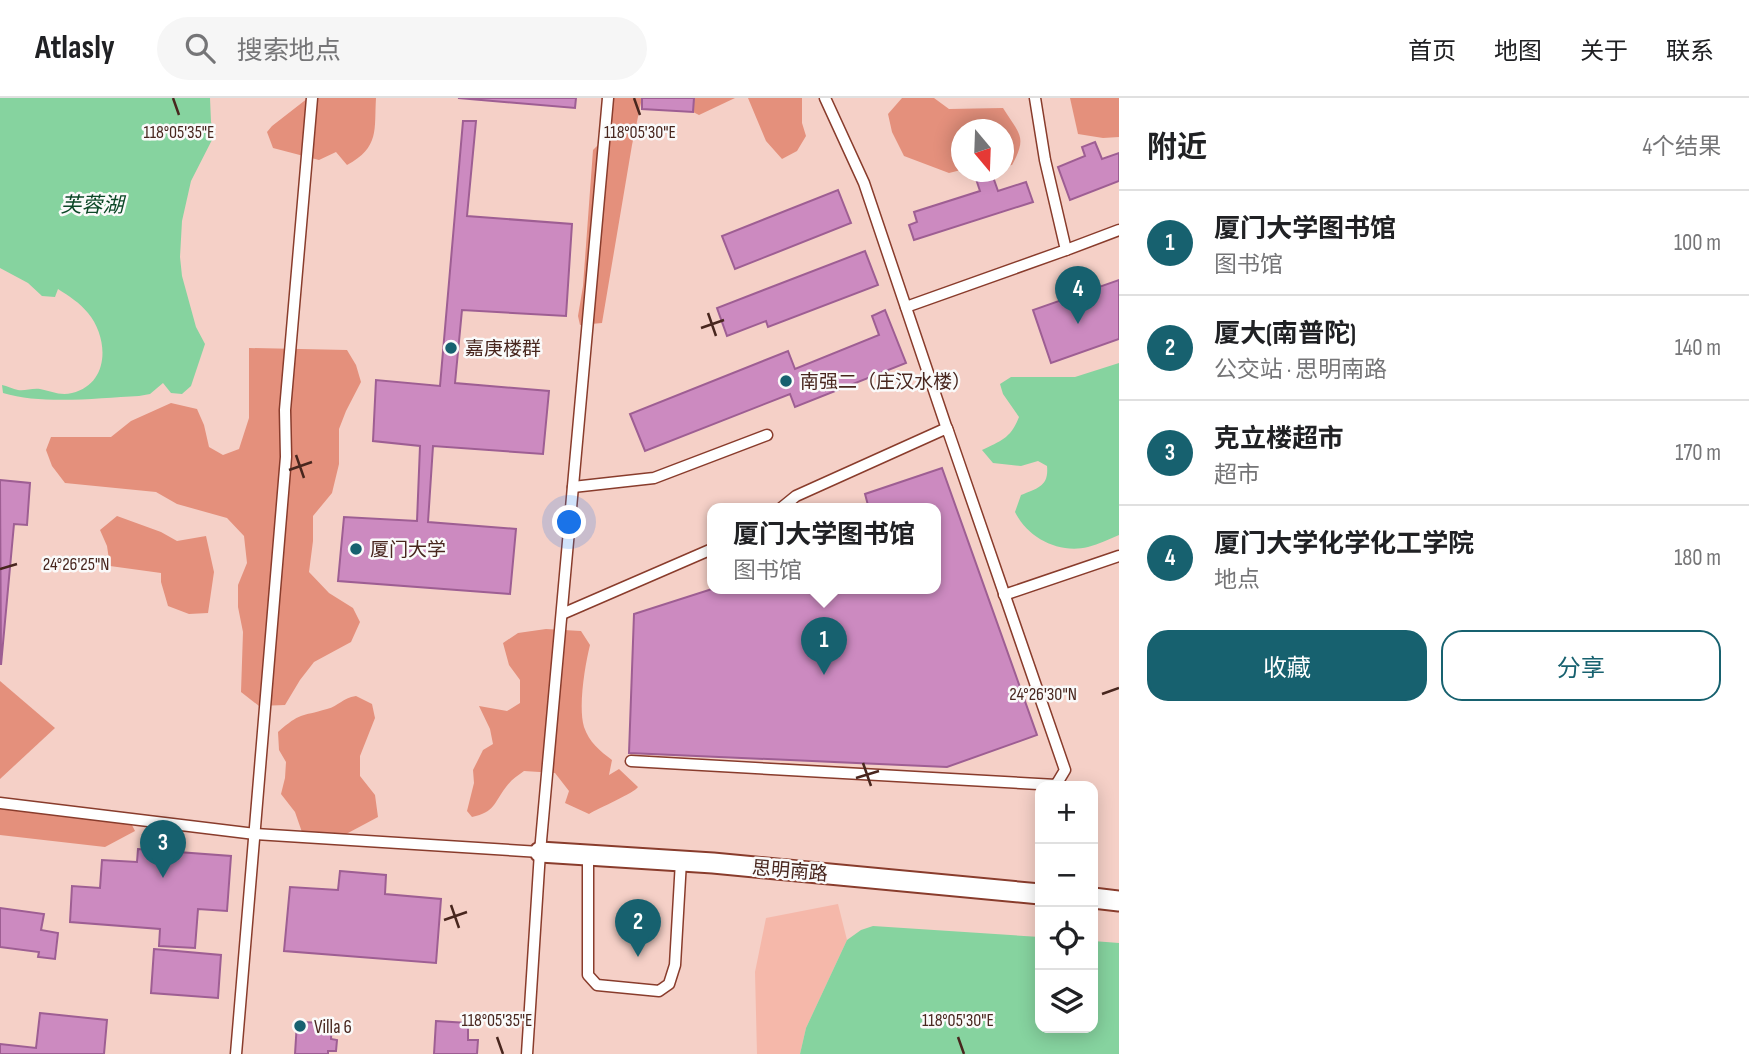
<!DOCTYPE html>
<html lang="zh">
<meta charset="utf-8">
<style>
body{margin:0;font-family:"Sofia Sans Condensed","Noto Sans SC",sans-serif;background:#f6f6f6;color:#202124}
.controls{position:absolute;right:21px;bottom:21px;display:grid;overflow:hidden;border-radius:14px;box-shadow:0 4px 18px #0003}
.controls button{width:63px;height:63px;display:grid;place-items:center;padding:0;border:0;border-bottom:2px solid #e0e0e0;background:#fff;color:#202124;font:35px sans-serif}
.compass{position:absolute;left:951px;top:21px;width:63px;height:63px;border-radius:50%;background:#fff;box-shadow:0 4px 18px #0003;rotate:161deg}
.you{position:absolute;left:570px;top:425px;width:24px;height:24px;margin:-18px;border:5px solid #fff;border-radius:50%;background:#1a73e8;box-shadow:0 0 0 10px #1a73e833}
.badge{display:grid;place-items:center;width:46px;height:46px;border-radius:50%;background:#17616f;color:#fff;font-size:23px;font-weight:700}
.pin{position:absolute;translate:-50% -58px;filter:drop-shadow(0 2px 4px #0008)}
.pin::after{content:'';position:absolute;top:37px;width:24px;height:21px;background:inherit;clip-path:polygon(0 0,100% 0,50% 100%)}
.popup{position:absolute;left:707px;top:405px;width:234px;height:91px;box-sizing:border-box;display:grid;place-content:center;border-radius:14px;background:#fff;filter:drop-shadow(0 2px 5px #0005);font-size:23px;white-space:nowrap;color:#757577}
.popup b{font-size:26px;color:#202124}
.popup::after{content:'';position:absolute;left:50%;top:100%;margin-left:-14px;border:14px solid transparent;border-top-color:#fff}
.list{margin:0;padding:0;list-style:none}
h2{display:flex;justify-content:space-between;align-items:center;height:91px;margin:0;padding:0 28px;font-size:30px}
h2 small{font-size:23px;font-weight:400;color:#757577}
.list li{display:grid;grid-template-columns:46px 1fr auto;gap:21px;align-items:center;box-sizing:border-box;height:105px;padding:0 28px;border-top:2px solid #e0e0e0}
.list b{display:block;font-size:26px;white-space:nowrap}
.list p{margin:0;font-size:23px;white-space:nowrap;color:#757577}
.list em{font-size:23px;font-style:normal;color:#757577}
.actions{display:flex;gap:14px;padding:21px 28px}
.actions a{flex:1;padding:16px 0;border:2px solid #17616f;border-radius:21px;text-align:center;font-size:24px;color:#17616f}
.actions .main{background:#17616f;color:#fff}
.icon{flex:none;width:38px;height:38px;fill:none;stroke:currentColor;stroke-width:2;stroke-linecap:round;stroke-linejoin:round}
.map{position:relative;flex:none;width:1119px;height:956px;overflow:hidden}
header{display:flex;align-items:center;gap:42px;box-sizing:border-box;height:98px;padding:0 35px;background:#fff;border-bottom:2px solid #e0e0e0}
header strong{font-size:33px}
nav{display:flex;gap:38px;margin-inline-start:auto;font-size:24px}
.search{width:490px;height:63px;background:#f6f6f6;display:flex;align-items:center;gap:18px;box-sizing:border-box;padding:0 24px;border-radius:38px;color:#757577;font-size:26px}
main{display:flex}
aside{flex:1;background:#fff}
.map>svg:first-child{display:block}
.green{fill:#f5b8aa}
.forest{fill:#e4907c}
.water{fill:#86d39f}
.building{fill:#cc8ac0;stroke:#9e5e93;stroke-width:2}
.lines{fill:none;stroke-linecap:round;stroke-linejoin:round}
.lane-casing{stroke:#893c2c;stroke-width:13}
.street-casing{stroke:#893c2c;stroke-width:23}
.lane{stroke:#fff;stroke-width:10}
.street{stroke:#fff;stroke-width:19}
.ticks{fill:none;stroke:#48261e;stroke-width:2.5}
.poi-dot{fill:#17616f;stroke:#fafafa;stroke-width:2.5}
.labels{text-anchor:middle;stroke-width:5;stroke-linejoin:round;paint-order:stroke}
.poi-label{font-size:19px;fill:#48261e;stroke:#fafafa;text-anchor:start}
.street-label{font-size:19px;fill:#48261e;stroke:#fafafa}
.water-label{font-size:21px;font-style:italic;fill:#0c4827;stroke:#fafafa}
.ticks-label{font-size:18px;text-anchor:middle;fill:#48261e;stroke:#fafafa;stroke-width:5;stroke-linejoin:round;paint-order:stroke}
</style>
<header>
<strong>Atlasly</strong>
<div class="search"><svg class="icon" aria-label="search" viewBox="0 0 24 24"><circle cx="10" cy="10" r="6"/><path d="M15 15l6 6"/></svg>搜索地点</div>
<nav><a>首页</a><a>地图</a><a>关于</a><a>联系</a></nav>
</header>
<main>
<div class="map">
<svg width="1119" height="956" viewBox="0 0 1119 956">
<rect width="100%" height="100%" fill="#f5d0c7"/>
<path class="green" d="M 838,806 L 847,842 L 806,930 L 800,956 L 757,956 L 755,874 L 766,820 Z"/>
<g class="forest">
<path d="M 308,0 L 376,0 C 374,32 380,49 347,67 L 336,54 L 319,62 L 273,50 L 267,34 L 272,28 Z"/>
<path d="M 601,0 L 642,0 L 632,47 L 602,225 L 580,227 L 578,218 L 583,188 L 593,52 L 615,30 Z"/>
<path d="M 694,0 L 735,0 L 699,17 L 693,14 Z"/>
<path d="M 748,0 L 802,0 L 802,25 L 806,38 L 797,53 L 782,61 L 766,43 Z"/>
<path d="M 902,0 L 934,0 L 949,11 L 1003,10 C 1019,36 1028,38 1012,67 L 1004,68 L 1004,32 L 962,32 L 961,72 L 949,75 L 904,58 L 892,34 L 888,16 Z"/>
<path d="M 1070,0 L 1119,0 L 1119,39 L 1103,40 L 1078,36 Z"/>
<path d="M 249,250 L 347,252 L 356,267 L 361,284 L 346,313 L 339,331 L 339,366 L 332,395 L 313,418 L 313,443 L 309,474 L 329,495 L 353,510 L 360,524 L 351,544 L 314,564 L 300,582 L 285,607 L 259,608 L 241,594 L 243,534 L 238,509 L 238,487 L 247,465 L 244,438 L 227,420 L 177,406 L 156,394 L 65,385 L 52,368 L 46,352 L 51,339 L 111,339 L 131,323 L 171,305 L 197,311 L 204,327 L 209,349 L 223,357 L 239,351 L 249,320 Z"/>
<path d="M 117,418 L 161,434 L 177,443 L 206,438 L 214,474 L 208,515 L 189,516 L 168,508 L 161,484 L 161,475 L 110,468 L 107,448 L 100,432 Z"/>
<path d="M 546,531 L 581,533 L 590,547 C 585,567 578,609 584,629 C 589,644 600,653 612,662 L 609,677 L 619,671 L 638,689 C 634,695 599,710 589,716 L 565,705 L 569,693 L 555,675 L 524,673 C 517,678 511,682 506,689 C 493,706 495,714 472,719 L 467,713 L 474,685 L 473,672 L 483,652 L 493,646 L 490,631 L 479,608 L 507,613 L 520,605 L 520,582 L 509,567 L 503,545 L 518,535 Z"/>
<path d="M 0,583 L 55,630 L 0,681 Z"/>
<path d="M 356,598 L 372,606 L 375,620 L 360,658 L 360,678 L 375,697 L 378,719 L 333,743 L 304,740 L 295,714 L 281,696 L 285,680 L 286,664 L 279,652 L 278,634 C 301,614 300,619 327,611 C 339,608 342,600 356,598 Z"/>
<path d="M 0,699 L 6,708 L 30,714 L 129,721 L 135,733 L 105,749 L 0,737 Z"/>
</g>
<g class="water">
<path d="M 0,0 L 210,0 L 211,24 L 215,36 L 191,83 L 182,123 L 180,159 L 182,178 L 196,229 L 205,246 L 191,288 L 182,296 L 171,295 L 163,285 L 150,296 L 139,298 C 98,300 43,307 3,295 L 2,287 C 7,288 13,291 18,292 C 25,293 32,290 40,291 C 51,293 60,298 72,295 C 110,286 109,240 88,215 C 80,205 69,198 58,191 L 55,199 L 42,198 L 28,185 L 0,170 Z"/>
<path d="M 1119,265 L 1119,437 C 1109,441 1099,446 1088,449 C 1059,456 1028,440 1015,414 L 1021,397 C 1038,390 1049,388 1047,368 L 1038,363 L 1021,368 L 993,365 L 982,352 C 1001,343 1011,340 1019,319 L 1003,296 L 1000,286 L 1011,279 L 1075,279 Z"/>
<path d="M 873,828 L 1040,839 L 1040,930 L 1093,930 L 1093,843 L 1119,845 L 1119,956 L 800,956 L 806,930 L 847,842 L 861,832 Z"/>
</g>
<g class="building">
<path d="M 458,0 L 576,0 L 575,10 Z"/>
<path d="M 642,0 L 694,0 L 693,14 L 642,11 Z"/>
<path d="M 463,23 L 476,23 L 467,118 L 572,126 L 566,218 L 462,212 L 455,285 L 549,293 L 543,356 L 433,348 L 428,424 L 516,431 L 510,496 L 338,483 L 344,419 L 417,423 L 420,348 L 373,343 L 376,282 L 440,288 Z"/>
<path d="M 1095,44 L 1102,61 L 1119,55 L 1119,83 L 1070,102 L 1058,69 L 1085,58 L 1082,49 Z"/>
<path d="M 992,76 L 998,93 L 1026,84 L 1033,104 L 914,142 L 909,127 L 917,124 L 914,114 L 980,93 L 976,81 Z"/>
<path d="M 838,92 L 851,125 L 735,171 L 722,138 Z"/>
<path d="M 865,153 L 878,187 L 768,229 L 766,223 L 727,238 L 717,210 Z"/>
<path d="M 1119,182 L 1119,241 L 1051,265 L 1033,212 Z"/>
<path d="M 885,212 L 906,265 L 795,309 L 790,296 L 645,353 L 630,316 L 788,253 L 795,271 L 879,237 L 872,218 Z"/>
<path d="M 942,370 L 1037,637 L 947,669 L 629,655 L 634,516 L 712,491 L 936,491 L 936,411 L 869,411 L 865,396 Z"/>
<path d="M 0,382 L 30,385 L 27,427 L 14,426 L 1,567 Z"/>
<path d="M 138,751 L 231,758 L 227,813 L 198,811 L 195,850 L 159,848 L 160,831 L 70,824 L 72,788 L 100,790 L 102,762 L 137,764 Z"/>
<path d="M 340,773 L 386,777 L 385,796 L 441,801 L 436,865 L 284,853 L 290,789 L 338,792 Z"/>
<path d="M 0,810 L 44,816 L 41,832 L 58,835 L 55,861 L 38,859 L 39,854 L 0,849 Z"/>
<path d="M 154,851 L 221,857 L 218,900 L 151,895 Z"/>
<path d="M 40,915 L 107,922 L 104,956 L 0,956 L 0,946 L 36,950 Z"/>
<path d="M 436,923 L 468,925 L 468,942 L 478,942 L 477,956 L 434,956 Z"/>
<path d="M 297,924 L 332,925 L 331,941 L 337,942 L 336,953 L 328,953 L 328,956 L 295,956 Z"/>
</g>
<g class="lines">
<g class="lane-casing">
<g id="lane">
<path d="M 825,0 L 864,85 L 948,334"/>
<path d="M 1066,152 L 1119,132"/>
<path d="M 906,209 L 1066,152 L 1045,62 L 1035,0"/>
<path d="M 573,389 L 654,380 L 767,337"/>
<path d="M 1004,497 L 1119,458"/>
<path d="M 562,516 L 712,451"/>
<path d="M 631,663 L 1056,687 L 1065,672 L 947,330 L 796,398 L 780,411"/>
<path d="M 0,705 L 255,736 L 540,754"/>
<path d="M 588,757 L 588,877 L 597,887 L 659,893 L 669,886 L 675,867 L 681,763"/>
<path d="M 236,956 L 286,359 L 285,312 L 312,0"/>
<path d="M 527,956 L 540,754 L 608,0"/>
</g>
</g>
<g class="street-casing">
<g id="street">
<path d="M 540,754 L 713,765 L 1040,796"/>
<path d="M 1093,800 L 1119,803"/>
</g>
</g>
<use href="#lane" class="lane"/>
<use href="#street" class="street"/>
</g>
<path class="ticks" d="M 173,0 L 179,17M 634,0 L 640,17M 708,215 L 716,238M 701,230 L 724,222M 296,357 L 304,380M 289,372 L 312,364M 0,471 L 17,466M 1102,596 L 1119,590M 863,665 L 871,688M 856,680 L 879,673M 451,807 L 459,830M 444,822 L 467,814M 497,939 L 503,956M 958,939 L 964,956"/>
<g class="poi-dot">
<circle cx="451" cy="250" r="7"/>
<circle cx="786" cy="283" r="7"/>
<circle cx="356" cy="451" r="7"/>
<circle cx="300" cy="928" r="7"/>
</g>
<g class="labels">
<g class="poi-label">
<text x="465" y="257">嘉庚楼群</text>
<text x="800" y="290">南强二（庄汉水楼）</text>
<text x="370" y="458">厦门大学</text>
<text x="314" y="935">Villa 6</text>
</g>
<g class="street-label">
<text transform="translate(790 772) rotate(5)" y="7">思明南路</text>
</g>
<g class="water-label">
<text x="92" y="114">芙蓉湖</text>
</g>
</g>
<g class="ticks-label">
<text x="640" y="40">118°05'30"E</text>
<text x="179" y="40">118°05'35"E</text>
<text x="76" y="472">24°26'25"N</text>
<text x="1043" y="602">24°26'30"N</text>
<text x="497" y="928">118°05'35"E</text>
<text x="958" y="928">118°05'30"E</text>
</g>
</svg>
<div class="controls">
<button>+</button>
<button>−</button>
<button><svg class="icon" aria-label="locate" viewBox="0 0 24 24"><circle cx="12" cy="12" r="6"/><path d="M12 2v4M12 18v4M2 12h4M18 12h4"/></svg></button>
<button><svg class="icon" aria-label="layers" viewBox="0 0 24 24"><path d="M12 4l9 5-9 5-9-5zM3 14l9 5 9-5"/></svg></button>
</div>
<svg class="compass" viewBox="-18 -18 36 36"><path d="M0-13l5 13h-10z" fill="#e53935"/><path d="M0 13l5-13h-10z" fill="#757577"/></svg>
<div class="you"></div>
<div class="pin badge" style="left:824px;top:577px">1</div>
<div class="popup"><b>厦门大学图书馆</b>图书馆</div>
<div class="pin badge" style="left:638px;top:859px">2</div>
<div class="pin badge" style="left:163px;top:780px">3</div>
<div class="pin badge" style="left:1078px;top:226px">4</div>
</div>
<aside>
<h2>附近<small>4个结果</small></h2>
<ul class="list">
<li><span class="badge">1</span><div><b>厦门大学图书馆</b><p>图书馆</p></div><em>100 m</em></li>
<li><span class="badge">2</span><div><b>厦大(南普陀)</b><p>公交站 · 思明南路</p></div><em>140 m</em></li>
<li><span class="badge">3</span><div><b>克立楼超市</b><p>超市</p></div><em>170 m</em></li>
<li><span class="badge">4</span><div><b>厦门大学化学化工学院</b><p>地点</p></div><em>180 m</em></li>
</ul>
<div class="actions"><a class="main">收藏</a><a>分享</a></div>
</aside>
</main>
